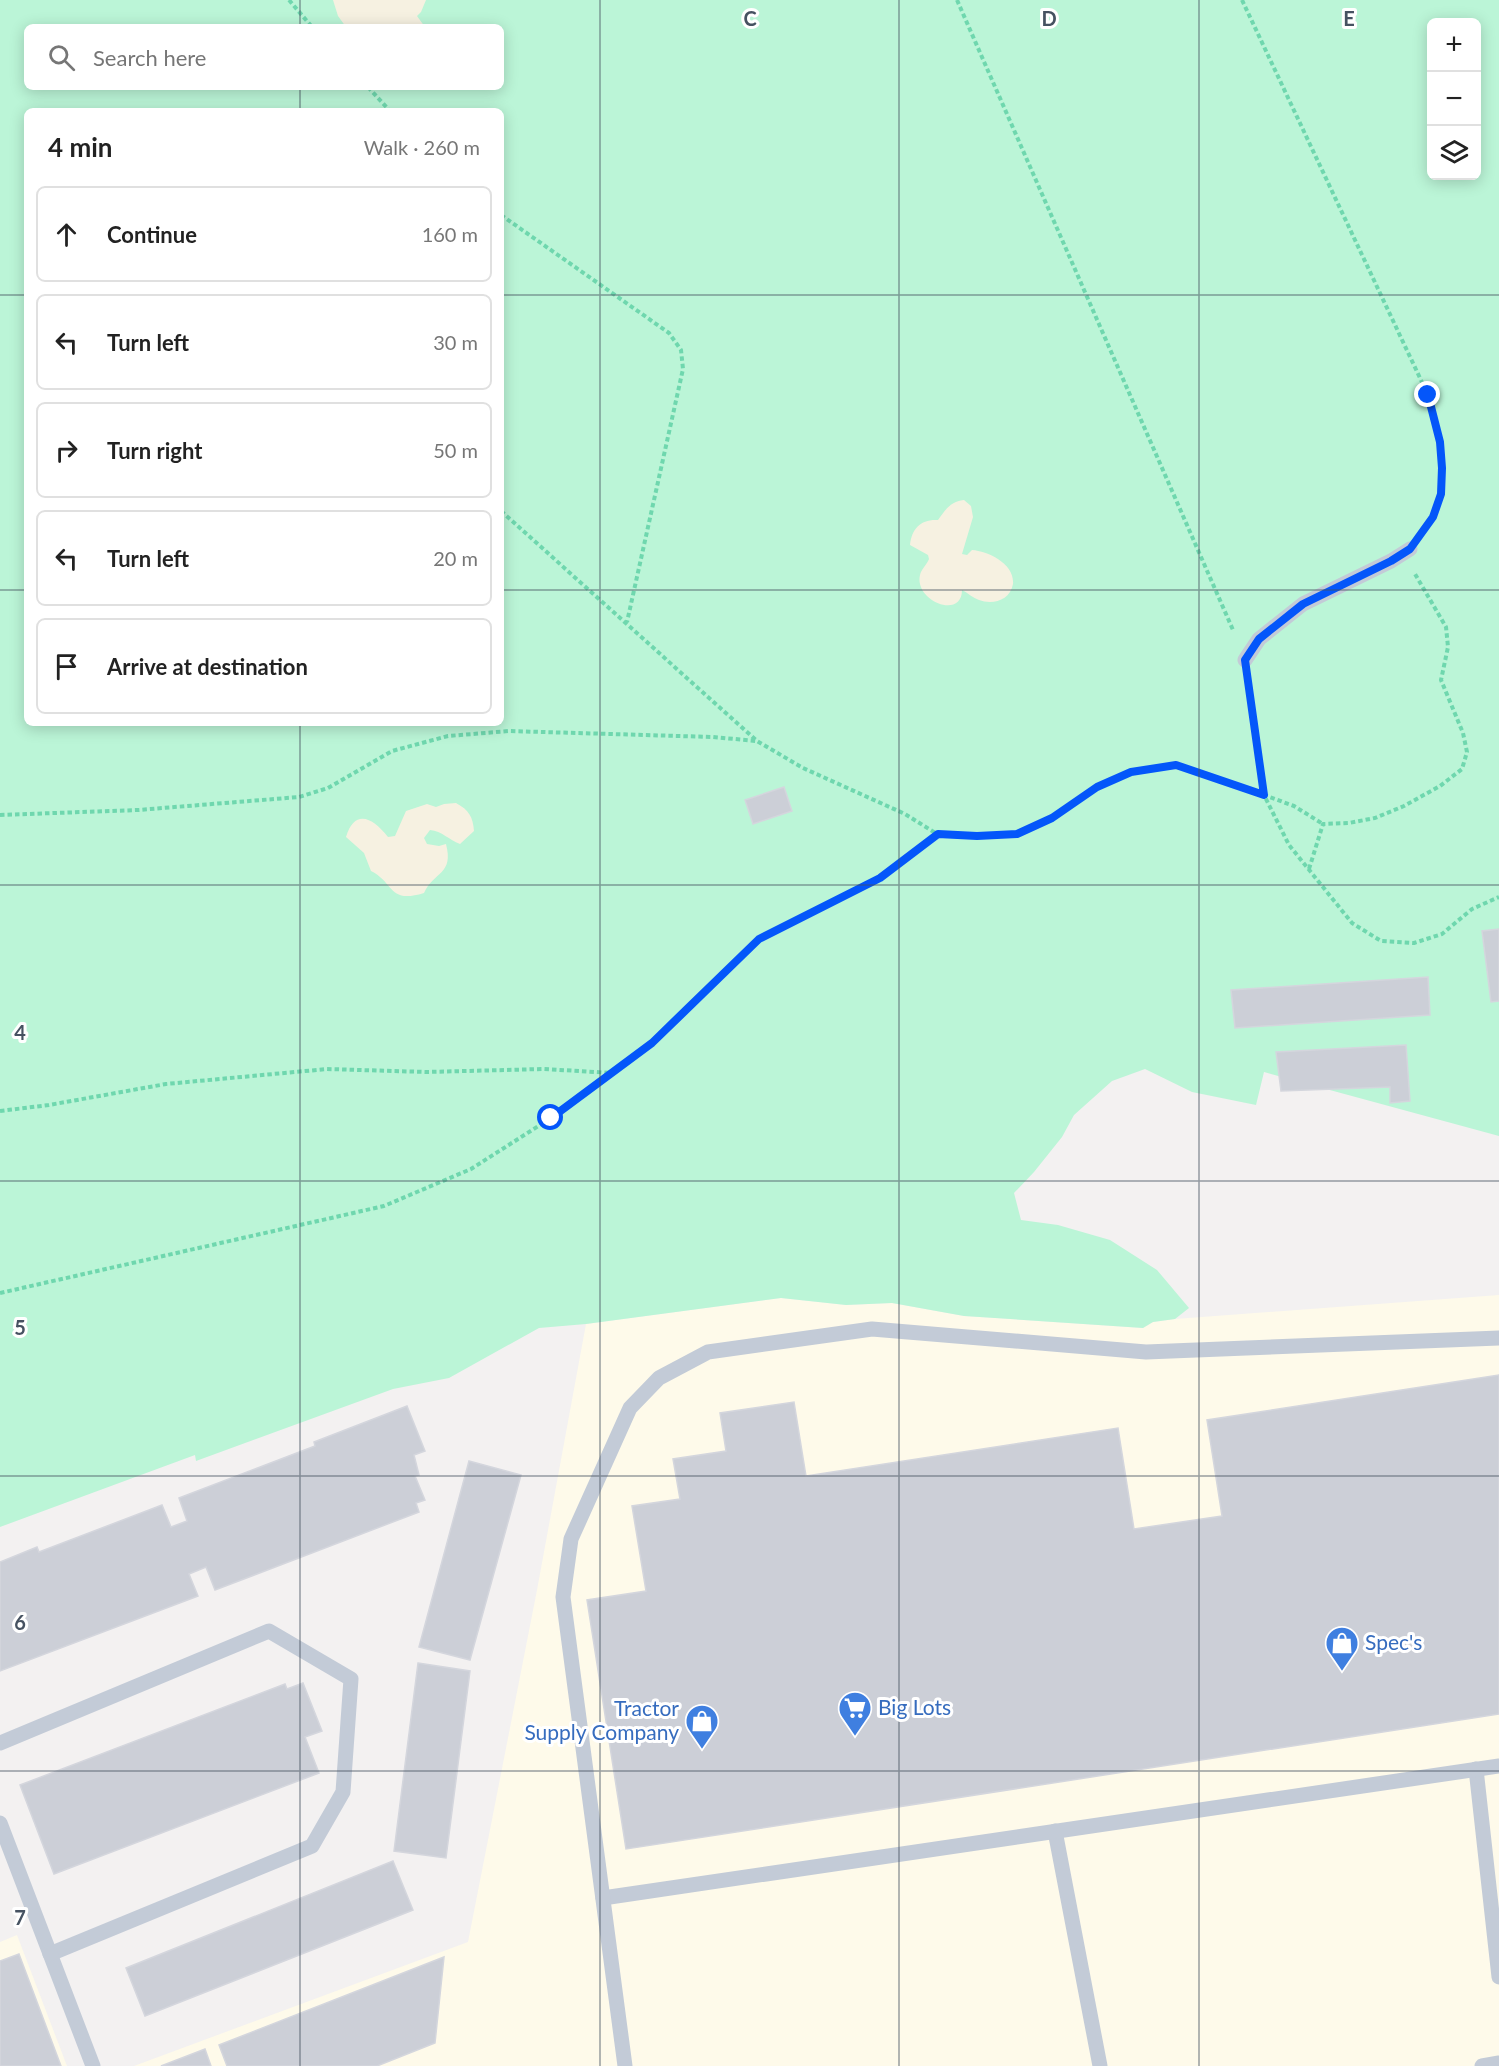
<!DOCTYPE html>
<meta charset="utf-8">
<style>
body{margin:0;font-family:Lato,sans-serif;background:#f2f2f2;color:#222}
.controls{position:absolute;right:18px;top:18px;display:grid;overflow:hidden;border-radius:9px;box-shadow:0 3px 15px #0003}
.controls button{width:54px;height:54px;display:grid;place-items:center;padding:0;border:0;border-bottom:2px solid #e0e0e0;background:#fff;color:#222;font:30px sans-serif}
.stop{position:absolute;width:18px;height:18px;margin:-14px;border:4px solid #0456fa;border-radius:50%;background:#fff}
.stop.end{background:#0456fa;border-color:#fff;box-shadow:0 2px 6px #0008}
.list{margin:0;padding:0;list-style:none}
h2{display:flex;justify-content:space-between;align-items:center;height:78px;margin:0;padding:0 24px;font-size:26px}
h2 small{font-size:20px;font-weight:400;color:#767676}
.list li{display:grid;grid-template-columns:39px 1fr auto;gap:18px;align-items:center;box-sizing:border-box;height:96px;margin:0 12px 12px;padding:0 12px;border:2px solid #e0e0e0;border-radius:9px}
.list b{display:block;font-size:22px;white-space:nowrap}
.list em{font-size:20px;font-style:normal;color:#767676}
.icon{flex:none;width:33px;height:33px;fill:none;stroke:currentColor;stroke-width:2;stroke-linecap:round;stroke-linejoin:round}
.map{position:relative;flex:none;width:1499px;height:2066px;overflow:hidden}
.search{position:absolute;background:#fff;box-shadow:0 3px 15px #0003;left:24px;top:24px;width:480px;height:66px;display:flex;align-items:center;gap:15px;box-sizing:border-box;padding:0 21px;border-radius:9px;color:#767676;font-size:22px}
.panel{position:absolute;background:#fff;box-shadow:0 3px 15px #0003;left:24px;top:108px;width:480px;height:618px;border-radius:9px}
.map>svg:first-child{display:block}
.commercial{fill:#fefaea}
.green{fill:#bbf5d7;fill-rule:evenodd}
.sand{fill:#f6f1e1}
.building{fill:#cccfd7;stroke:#d4d6dd;stroke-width:1.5}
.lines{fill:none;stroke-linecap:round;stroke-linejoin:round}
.path{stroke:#6fd7ae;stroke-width:4;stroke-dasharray:4.5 3;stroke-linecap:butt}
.service{stroke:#c3cbd7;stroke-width:15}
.route{stroke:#0456fa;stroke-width:8}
.grid{fill:none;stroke:#465261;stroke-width:1.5;stroke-opacity:0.55}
.labels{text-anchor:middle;stroke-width:6;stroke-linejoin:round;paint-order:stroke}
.shop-label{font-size:21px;fill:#366cbe;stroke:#fff;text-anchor:start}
.grid-label{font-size:20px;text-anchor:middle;font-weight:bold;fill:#465261;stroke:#fff;stroke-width:6;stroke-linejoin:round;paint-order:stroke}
</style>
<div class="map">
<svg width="1499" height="2066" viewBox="0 0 1499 2066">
<rect width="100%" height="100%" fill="#f3f1f1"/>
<g class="commercial">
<path d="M 1499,1295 L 1499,2066 L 134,2066 L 468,1942 L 537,1590 L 586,1324 L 781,1298 L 846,1305 L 892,1303 L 964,1316 L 1143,1328 L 1153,1322 L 1175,1319 Z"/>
<path d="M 17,1935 L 67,2066 L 0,2066 L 0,1942 Z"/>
</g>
<path class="green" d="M 0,0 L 1499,0 L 1499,1136 L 1264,1072 L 1256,1105 L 1192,1092 L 1145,1069 L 1112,1081 L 1074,1115 L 1062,1137 L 1034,1172 L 1014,1193 L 1021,1220 L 1058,1225 L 1110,1240 L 1157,1270 L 1189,1308 L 1175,1319 L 1153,1322 L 1143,1328 L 964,1316 L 892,1303 L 846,1305 L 781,1298 L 586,1324 L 539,1328 L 449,1378 L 393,1389 L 196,1461 L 195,1455 L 0,1527 ZM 1432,22 L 1476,22 L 1476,176 L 1432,176 ZM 27,27 L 501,27 L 501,87 L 27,87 ZM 27,111 L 501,111 L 501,723 L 27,723 Z"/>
<g class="sand">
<path d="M 333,0 L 426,0 L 421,12 L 417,16 L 425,27 L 346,27 L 338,16 Z"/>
<path d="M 964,500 L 971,506 L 973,517 L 962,554 L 967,555 L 972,550 C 988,551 1015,564 1013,584 C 1010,601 992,605 979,600 C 973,598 968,593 962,590 C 962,620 914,601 920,575 C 921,570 927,564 929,559 L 928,555 L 910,545 C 912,528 921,519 938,520 C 946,509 950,502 964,500 Z"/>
<path d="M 456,803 C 469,810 473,817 474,831 L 460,844 C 449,840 442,831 430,830 L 424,838 L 427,844 L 439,846 L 446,844 C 454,875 434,871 424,893 C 388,904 395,883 371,871 L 364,853 L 346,837 C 355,807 374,819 388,837 L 395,836 L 406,811 L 427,804 L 436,807 L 444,804 Z"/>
</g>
<g class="building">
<path d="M 784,787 L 792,811 L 753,824 L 745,800 Z"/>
<path d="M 1499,929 L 1499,1001 L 1491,1002 L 1482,931 Z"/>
<path d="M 1428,977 L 1430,1015 L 1235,1028 L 1231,990 Z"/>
<path d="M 1406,1045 L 1410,1101 L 1390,1103 L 1390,1087 L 1281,1091 L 1276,1052 Z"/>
<path d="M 1499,1375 L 1499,1714 L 626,1849 L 587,1600 L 646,1591 L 632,1506 L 680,1499 L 673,1459 L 726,1451 L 720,1413 L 794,1402 L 806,1476 L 1118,1428 L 1134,1529 L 1222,1516 L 1207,1420 Z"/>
<path d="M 407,1406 L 425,1451 L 414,1455 L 419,1475 L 415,1476 L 425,1500 L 416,1503 L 419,1512 L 215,1590 L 206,1567 L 189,1574 L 198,1596 L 0,1671 L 0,1562 L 37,1547 L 39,1552 L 162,1505 L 171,1527 L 187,1521 L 179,1498 L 315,1446 L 314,1442 Z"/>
<path d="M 469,1461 L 521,1475 L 470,1660 L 419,1647 Z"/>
<path d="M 418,1663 L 470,1671 L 446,1858 L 394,1851 Z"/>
<path d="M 303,1683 L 322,1731 L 305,1737 L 319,1773 L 54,1874 L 20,1785 L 285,1684 L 287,1689 Z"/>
<path d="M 393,1861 L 413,1910 L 145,2016 L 126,1968 Z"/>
<path d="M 19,1954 L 61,2066 L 0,2066 L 0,1961 Z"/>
<path d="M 444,1957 L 435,2043 L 377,2066 L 227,2066 L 219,2045 Z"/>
<path d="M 205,2049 L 211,2066 L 161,2066 Z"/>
</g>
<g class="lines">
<g class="path">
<path d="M 289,0 L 312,27"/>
<path d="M 957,0 L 1233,630"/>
<path d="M 1242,0 L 1428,395 C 1441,442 1454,487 1423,530"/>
<path d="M 368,87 L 390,111"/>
<path d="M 501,215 L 669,333 L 681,350 L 683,369 L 627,622"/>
<path d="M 501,511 L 757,741 L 803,768 L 905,814 L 937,834 L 977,836 L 1017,834 L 1052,818 L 1097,787 L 1131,772 L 1175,765 L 1264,795 L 1289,845 L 1352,923 L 1381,941 L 1414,943 L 1442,934 L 1472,909 L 1499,897"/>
<path d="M 1248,683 L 1264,795 L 1294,806 L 1323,824"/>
<path d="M 0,815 L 138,810 L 299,797 L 328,788 L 392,751 L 448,736 L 509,731 L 713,737 L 756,741"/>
<path d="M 1309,869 L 1323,824 L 1349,823 L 1375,818 L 1404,806 L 1440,786 L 1462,769 L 1467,752 L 1463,733 L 1441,680 L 1448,647 L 1446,627 L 1415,574"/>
<path d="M 0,1111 L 49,1105 L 166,1084 L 327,1069 L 427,1072 L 544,1069 L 612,1073 L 652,1043 L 759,939 L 880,878 L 937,834"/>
<path d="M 0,1293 L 384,1206 L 471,1169 L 551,1118 L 611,1073"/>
</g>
<g class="service">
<path d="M 1245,660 L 1259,639 L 1303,604 L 1391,561 L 1410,549"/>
<path d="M 0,1743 L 269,1631 L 351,1679 L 343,1792 L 312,1846 L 50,1954"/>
<path d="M 1476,1769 L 1499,1977"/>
<path d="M 0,1823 L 93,2066"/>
<path d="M 1055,1831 L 1100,2066"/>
<path d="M 603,1898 L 1499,1766"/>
<path d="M 625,2066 L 563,1597 L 571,1539 L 630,1408 L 659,1378 L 708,1352 L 872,1329 L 1146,1352 L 1499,1338"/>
<path d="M 1482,2066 L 1499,2063"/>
</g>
</g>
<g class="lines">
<path class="route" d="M 551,1118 L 652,1043 L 759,939 L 880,878 L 938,834 L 977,836 L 1017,834 L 1052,818 L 1097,787 L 1131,772 L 1176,765 L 1264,795 L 1245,660 L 1259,639 L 1303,604 L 1391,561 L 1410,549 L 1433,517 L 1441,494 L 1442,468 L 1440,442 L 1428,395"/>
</g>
<path class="grid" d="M 300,0 L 300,27M 600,0 L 600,2066M 899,0 L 899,2066M 1199,0 L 1199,2066M 300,87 L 300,111M 0,295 L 27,295M 501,295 L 1499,295M 0,590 L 27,590M 501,590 L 1499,590M 300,723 L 300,2066M 0,885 L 1499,885M 0,1181 L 1499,1181M 0,1476 L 1499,1476M 0,1771 L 1499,1771"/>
<defs>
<g id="shop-pin" transform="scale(1.725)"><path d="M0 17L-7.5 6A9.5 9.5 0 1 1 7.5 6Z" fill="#3f7fe0" stroke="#fff"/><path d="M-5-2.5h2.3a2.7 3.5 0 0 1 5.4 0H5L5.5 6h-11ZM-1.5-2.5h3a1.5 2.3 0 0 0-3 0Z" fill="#fff"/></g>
<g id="supermarket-pin" transform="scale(1.725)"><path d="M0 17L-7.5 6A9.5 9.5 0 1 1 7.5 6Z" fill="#3f7fe0" stroke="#fff"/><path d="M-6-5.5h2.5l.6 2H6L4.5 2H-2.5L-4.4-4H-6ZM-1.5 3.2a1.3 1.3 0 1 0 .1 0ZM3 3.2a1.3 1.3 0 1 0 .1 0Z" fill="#fff"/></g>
</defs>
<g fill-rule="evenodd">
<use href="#shop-pin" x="1342" y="1643"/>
<use href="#supermarket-pin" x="855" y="1708"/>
<use href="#shop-pin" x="702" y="1721"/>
</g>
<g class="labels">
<g class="shop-label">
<text x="1365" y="1650">Spec's</text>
<text x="878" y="1715">Big Lots</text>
<text x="679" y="1716" text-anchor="end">Tractor<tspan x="679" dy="24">Supply Company</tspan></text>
</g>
</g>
<g class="grid-label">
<text x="750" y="26">C</text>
<text x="1049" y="26">D</text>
<text x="1349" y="26">E</text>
<text x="20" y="1040">4</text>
<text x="20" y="1335">5</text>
<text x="20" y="1630">6</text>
<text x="20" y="1925">7</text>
</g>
</svg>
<div class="controls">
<button>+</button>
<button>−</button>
<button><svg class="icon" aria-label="layers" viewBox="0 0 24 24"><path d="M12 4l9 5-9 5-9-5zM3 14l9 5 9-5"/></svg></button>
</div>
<div class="stop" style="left:551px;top:1118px"></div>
<div class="stop end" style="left:1428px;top:395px"></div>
<div class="search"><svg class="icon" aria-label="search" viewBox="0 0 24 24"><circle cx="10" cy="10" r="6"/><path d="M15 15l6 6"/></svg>Search here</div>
<section class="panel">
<h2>4 min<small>Walk · 260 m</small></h2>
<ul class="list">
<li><svg class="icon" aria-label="ahead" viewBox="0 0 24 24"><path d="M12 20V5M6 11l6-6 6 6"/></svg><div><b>Continue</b></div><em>160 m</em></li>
<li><svg class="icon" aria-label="left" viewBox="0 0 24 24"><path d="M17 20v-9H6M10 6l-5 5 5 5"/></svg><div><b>Turn left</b></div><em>30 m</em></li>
<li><svg class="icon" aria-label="right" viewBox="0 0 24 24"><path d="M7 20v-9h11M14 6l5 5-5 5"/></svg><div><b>Turn right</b></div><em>50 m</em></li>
<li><svg class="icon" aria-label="left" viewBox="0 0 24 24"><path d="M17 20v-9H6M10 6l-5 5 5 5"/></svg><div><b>Turn left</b></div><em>20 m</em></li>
<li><svg class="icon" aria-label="arrive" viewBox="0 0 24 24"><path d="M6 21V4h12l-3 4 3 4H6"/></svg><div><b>Arrive at destination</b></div></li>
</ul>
</section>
</div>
